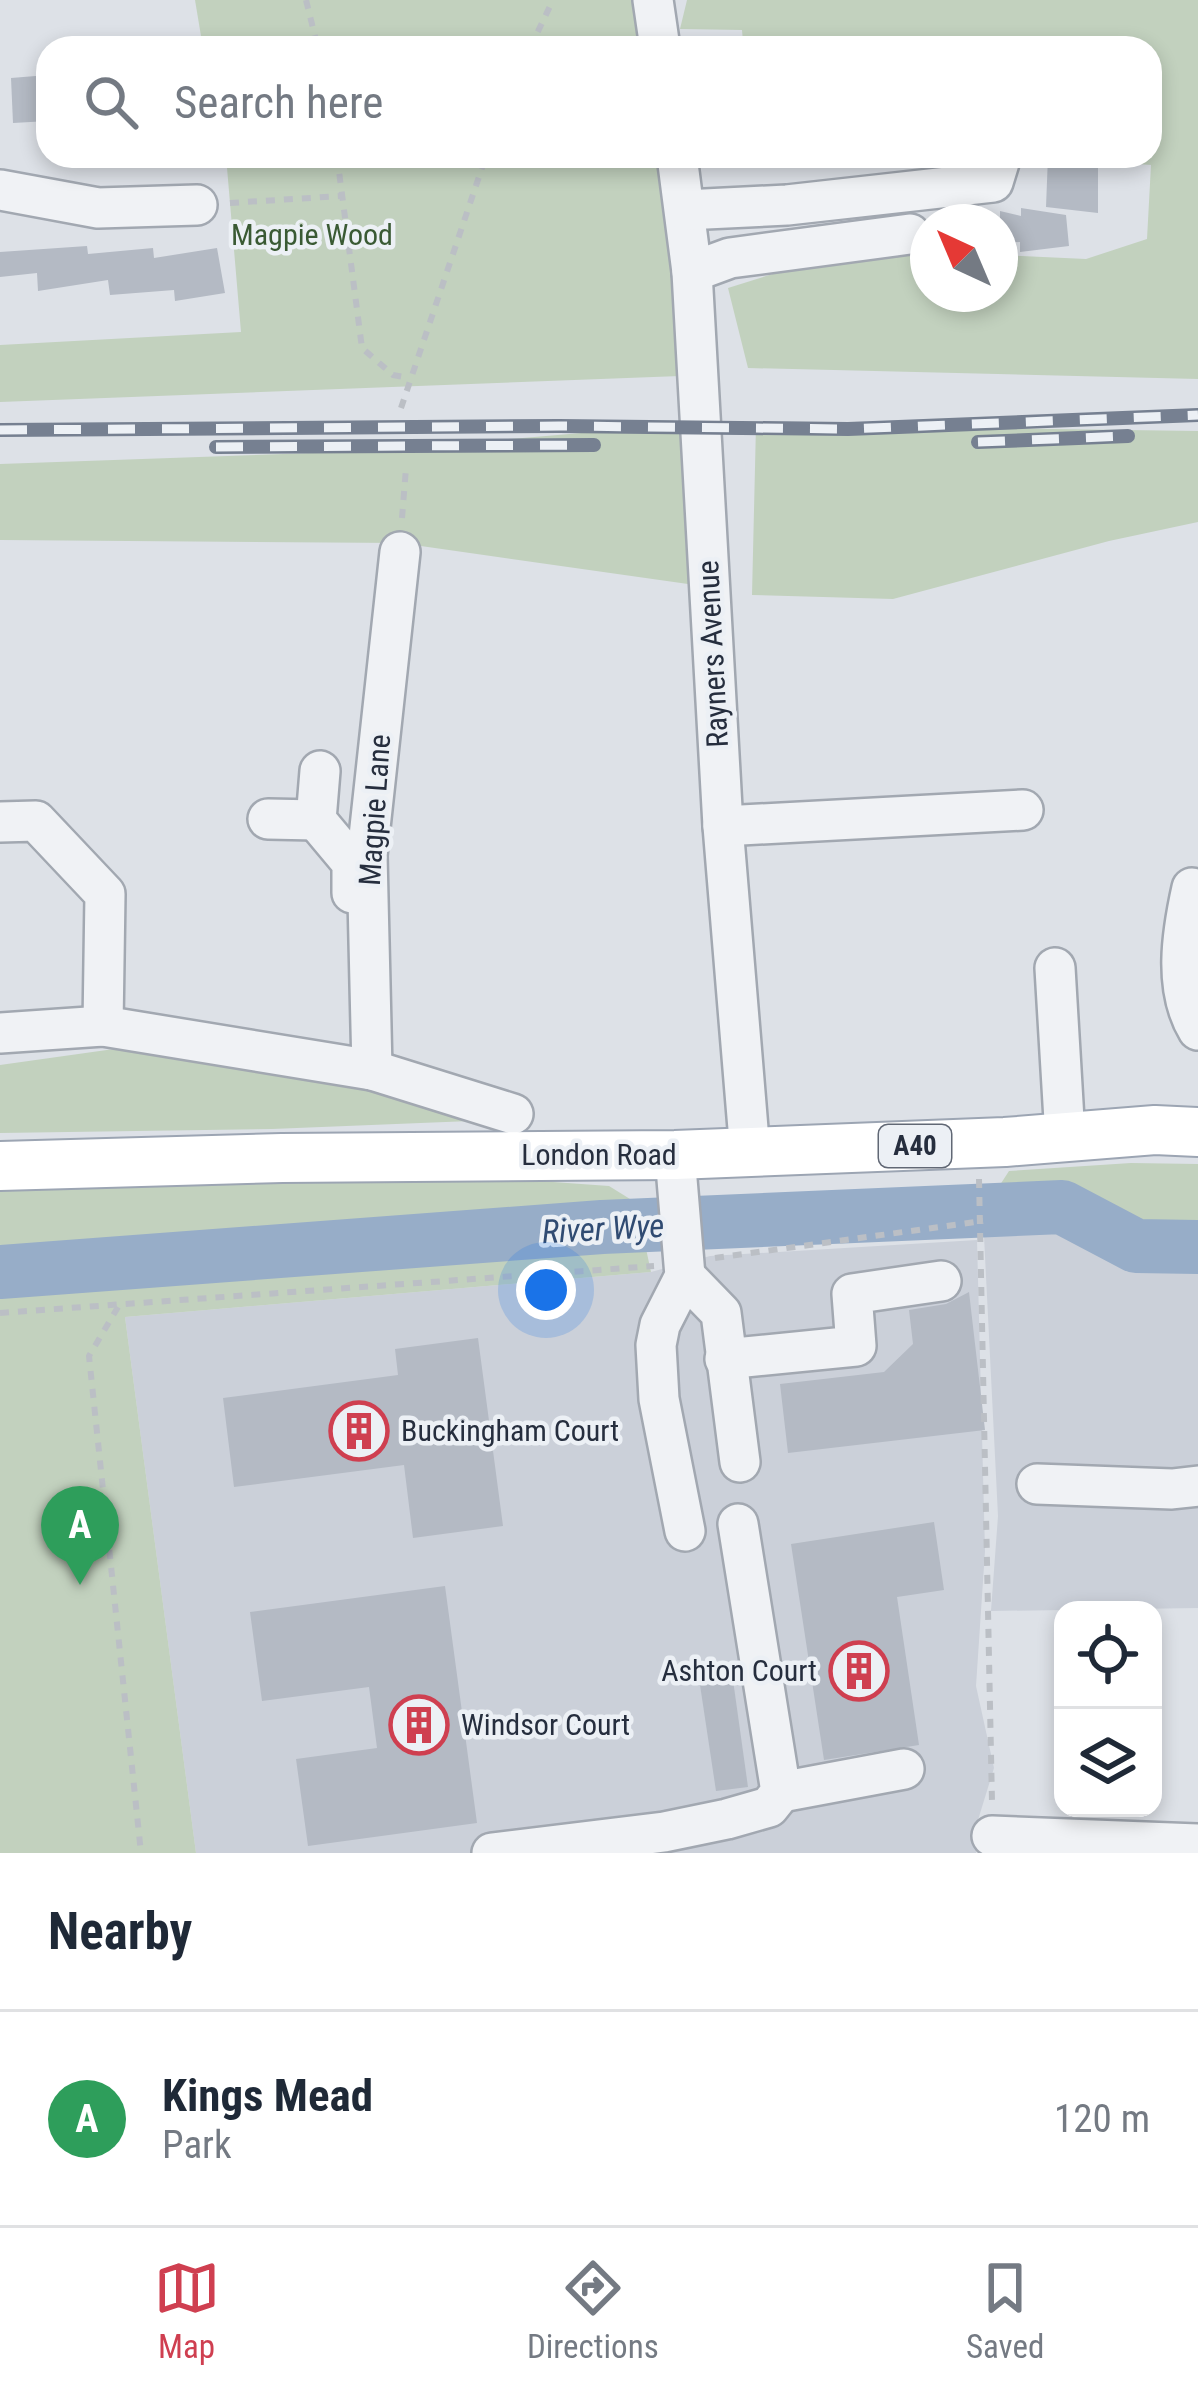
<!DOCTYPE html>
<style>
body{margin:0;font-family:"Roboto Condensed",sans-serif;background:#f6f6f7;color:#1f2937}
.controls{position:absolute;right:36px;bottom:36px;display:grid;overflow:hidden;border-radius:24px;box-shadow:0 6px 18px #0003}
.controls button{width:108px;height:108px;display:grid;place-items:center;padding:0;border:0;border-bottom:3px solid #e0e1e3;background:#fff;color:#1f2937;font:60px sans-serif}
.compass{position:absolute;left:910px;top:204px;width:108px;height:108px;border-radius:50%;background:#fff;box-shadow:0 6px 18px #0003;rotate:316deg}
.you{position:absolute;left:546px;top:1290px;width:42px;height:42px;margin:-30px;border:9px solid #fff;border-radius:50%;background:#1a73e8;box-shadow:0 0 0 18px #1a73e833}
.badge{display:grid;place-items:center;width:78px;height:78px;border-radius:50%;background:#cf3f50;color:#fff;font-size:39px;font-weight:700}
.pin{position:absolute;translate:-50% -99px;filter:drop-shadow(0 3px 6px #0008)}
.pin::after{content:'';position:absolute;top:63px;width:42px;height:36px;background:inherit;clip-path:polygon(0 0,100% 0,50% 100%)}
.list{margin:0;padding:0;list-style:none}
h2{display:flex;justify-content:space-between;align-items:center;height:156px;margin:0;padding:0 48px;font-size:51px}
h2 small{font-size:39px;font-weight:400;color:#747a83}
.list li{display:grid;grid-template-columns:78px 1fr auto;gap:36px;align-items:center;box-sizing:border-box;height:216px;padding:0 48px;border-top:3px solid #e0e1e3}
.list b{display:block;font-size:45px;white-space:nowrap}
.list p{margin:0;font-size:39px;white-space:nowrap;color:#747a83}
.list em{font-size:39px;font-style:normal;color:#747a83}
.icon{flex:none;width:66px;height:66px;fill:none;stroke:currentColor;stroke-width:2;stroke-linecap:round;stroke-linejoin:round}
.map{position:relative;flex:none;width:1198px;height:1853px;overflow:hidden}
.search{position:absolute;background:#fff;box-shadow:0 6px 18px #0003;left:36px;right:36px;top:36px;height:132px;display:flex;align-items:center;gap:30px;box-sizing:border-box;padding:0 42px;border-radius:36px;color:#747a83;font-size:45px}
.sheet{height:372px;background:#fff}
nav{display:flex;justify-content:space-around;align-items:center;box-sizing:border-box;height:168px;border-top:3px solid #e0e1e3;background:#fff;font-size:33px;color:#747a83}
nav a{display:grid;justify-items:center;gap:6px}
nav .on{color:#cf3f50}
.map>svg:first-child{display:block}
.built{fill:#cbd0d9}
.green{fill:#c2d1be}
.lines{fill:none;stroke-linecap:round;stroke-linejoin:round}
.river{stroke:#97adc8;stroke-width:54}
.building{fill:#b4bac4}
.minor-casing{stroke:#a2a8b1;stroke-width:44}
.major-casing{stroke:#9ca5b3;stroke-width:52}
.path{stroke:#bbbfc5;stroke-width:6;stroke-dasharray:9 9;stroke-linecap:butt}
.minor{stroke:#f0f2f5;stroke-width:39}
.major{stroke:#fff;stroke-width:48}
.rail-casing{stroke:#768091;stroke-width:14}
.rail{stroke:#ecf0f5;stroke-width:9;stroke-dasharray:27;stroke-linecap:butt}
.labels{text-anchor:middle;stroke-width:9;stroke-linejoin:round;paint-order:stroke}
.shield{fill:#ecf0f5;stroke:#616875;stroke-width:3}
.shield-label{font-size:27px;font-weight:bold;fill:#262e3e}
.park-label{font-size:30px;fill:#3a5a34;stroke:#ecf0f5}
.street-label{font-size:30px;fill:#262e3e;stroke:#ecf0f5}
.poi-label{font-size:30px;fill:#262e3e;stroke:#ecf0f5;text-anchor:start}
.water-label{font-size:33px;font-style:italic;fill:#304b72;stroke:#ecf0f5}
</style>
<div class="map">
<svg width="1198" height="1853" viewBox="0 0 1198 1853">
<rect width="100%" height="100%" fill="#dde1e7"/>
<g class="built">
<path d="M 983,1216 L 1059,1216 L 1077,1231 L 1105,1245 L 1198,1252 L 1198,1608 L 991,1611 L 998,1516 Z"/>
<path d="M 977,1240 L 985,1551 L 976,1686 L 994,1768 L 978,1820 L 976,1853 L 196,1853 L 125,1317 L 651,1272 L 710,1256 Z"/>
</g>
<g class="green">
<path d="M 195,0 L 639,0 L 649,48 L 203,48 Z"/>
<path d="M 687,0 L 1198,0 L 1198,379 L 748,368 L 728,288 L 795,267 L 928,252 L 928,294 L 1000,294 L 1000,255 L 1086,259 L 1147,239 L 1151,165 L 1112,162 L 1112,156 L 1150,156 L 1150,48 L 848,48 L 848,42 L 743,42 L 742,30 L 680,29 Z"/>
<path d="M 226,156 L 665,156 L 680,376 L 0,402 L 0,345 L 241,332 Z"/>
<path d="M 698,423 L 695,585 L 400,543 L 0,540 L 0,464 L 370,451 Z"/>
<path d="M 756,425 L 1198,431 L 1198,522 L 1109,541 L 893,599 L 752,595 Z"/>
<path d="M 121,1048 L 293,1061 L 495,1120 L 272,1129 L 0,1133 L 0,1065 Z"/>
<path d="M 1131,1163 L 1198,1164 L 1198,1229 L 1098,1221 L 1068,1190 L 998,1188 L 1009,1171 Z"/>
<path d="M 472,1176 L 609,1186 L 630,1199 L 0,1250 L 0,1180 Z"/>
<path d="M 642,1230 L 651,1272 L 125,1317 L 196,1853 L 0,1853 L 0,1282 Z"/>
</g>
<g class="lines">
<path class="river" d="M 0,1272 L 602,1227 L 1062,1207 L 1136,1246 L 1198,1247"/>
</g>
<g class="building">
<path d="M 48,75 L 48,121 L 13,123 L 11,78 Z"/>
<path d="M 1048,156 L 1098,156 L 1098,213 L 1046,207 Z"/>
<path d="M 1021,208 L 1066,215 L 1069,246 L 1020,252 L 1020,242 L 1000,243 L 1000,211 L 1021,216 Z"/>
<path d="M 87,246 L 88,254 L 153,248 L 154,258 L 217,248 L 225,293 L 175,301 L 174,290 L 110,295 L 108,280 L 38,291 L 37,273 L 0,277 L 0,252 Z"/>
<path d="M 969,1292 L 985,1430 L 788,1453 L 780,1384 L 884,1372 L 913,1344 L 909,1310 L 946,1304 Z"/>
<path d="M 478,1338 L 503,1526 L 413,1538 L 404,1465 L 234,1487 L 223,1398 L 398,1375 L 395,1349 Z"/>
<path d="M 934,1522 L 944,1590 L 897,1597 L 919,1745 L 824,1760 L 791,1544 Z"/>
<path d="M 445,1586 L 477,1823 L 308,1846 L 296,1759 L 377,1748 L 369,1687 L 262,1701 L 250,1612 Z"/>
<path d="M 733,1680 L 748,1787 L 716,1791 L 700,1685 Z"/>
</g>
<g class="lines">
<g class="minor-casing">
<g id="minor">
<path d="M 653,0 L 660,48"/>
<path d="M 677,156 L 692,272 L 723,826 L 750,1153"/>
<path d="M 0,190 L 98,208 L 197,205"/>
<path d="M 685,210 L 787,205 L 993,182 L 1001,156"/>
<path d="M 692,272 L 730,258 L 910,234"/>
<path d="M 320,771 L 316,820 L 352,863 L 352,893"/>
<path d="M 268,819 L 316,820"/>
<path d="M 0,822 L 36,821 L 105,894 L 103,1026"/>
<path d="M 723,826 L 1023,810"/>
<path d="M 1192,888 C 1182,933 1173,989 1198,1030"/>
<path d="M 1055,968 L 1065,1137"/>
<path d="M 0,1033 L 103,1026 L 372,1070 L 513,1114"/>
<path d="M 372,1070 L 367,855 L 400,552"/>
<path d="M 675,1155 L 685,1276 L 660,1325 L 656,1345 L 659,1399 L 685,1531"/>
<path d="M 685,1276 L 721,1313 L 740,1462"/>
<path d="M 725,1359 L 856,1346 L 852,1294 L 941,1281"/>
<path d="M 1037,1484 L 1172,1489 L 1198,1486"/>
<path d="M 781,1792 L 904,1769"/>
<path d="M 992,1836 L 1198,1844"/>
<path d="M 492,1853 L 664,1832 L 727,1819 L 769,1807 L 781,1792 L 738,1524"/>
</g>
</g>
<g class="major-casing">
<path id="major" d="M 0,1166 L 282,1158 L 675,1155 L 1005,1142 L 1155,1130 L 1198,1132"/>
</g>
<g class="path">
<path d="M 306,0 L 318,48"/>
<path d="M 530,48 L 553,0"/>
<path d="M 337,156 L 362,348 L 393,375 L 409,378"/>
<path d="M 230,203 L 341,196"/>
<path d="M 401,408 L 486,156"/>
<path d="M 402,518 L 406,468"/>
<path d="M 979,1179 L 992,1802"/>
<path d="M 715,1258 L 983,1221"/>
<path d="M 118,1307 L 89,1356 L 141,1853"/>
<path d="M 0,1313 L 654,1266"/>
</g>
<use href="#minor" class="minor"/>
<use href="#major" class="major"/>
<g class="rail-casing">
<g id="rail">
<path d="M 0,430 L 559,426 L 848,429 L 1198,415"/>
<path d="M 978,442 L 1128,436"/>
<path d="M 216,447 L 594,445"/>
</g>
</g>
<use href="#rail" class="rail"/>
</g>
<defs>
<g id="building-ring" transform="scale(3)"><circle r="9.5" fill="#ecf0f5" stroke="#cf3f50" stroke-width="1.5"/><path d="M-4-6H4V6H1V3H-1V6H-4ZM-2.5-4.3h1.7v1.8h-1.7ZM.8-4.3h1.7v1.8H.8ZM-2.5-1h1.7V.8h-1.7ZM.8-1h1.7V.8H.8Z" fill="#cf3f50"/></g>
</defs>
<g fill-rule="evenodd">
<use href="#building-ring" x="359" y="1431"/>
<use href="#building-ring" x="859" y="1671"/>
<use href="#building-ring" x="419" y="1725"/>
</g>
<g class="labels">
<rect class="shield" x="879" y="1125" width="72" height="42" rx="9"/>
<g class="shield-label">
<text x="915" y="1155">A40</text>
</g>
<g class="park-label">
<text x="312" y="245">Magpie Wood</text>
</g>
<g class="street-label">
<text transform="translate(713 654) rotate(-93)" y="10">Rayners Avenue</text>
<text transform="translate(375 810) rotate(-86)" y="10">Magpie Lane</text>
<text x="599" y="1165">London Road</text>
</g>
<g class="poi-label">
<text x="401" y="1441">Buckingham Court</text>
<text x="817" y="1681" text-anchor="end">Ashton Court</text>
<text x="461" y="1735">Windsor Court</text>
</g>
<g class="water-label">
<text transform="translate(603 1228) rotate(-3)" y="12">River Wye</text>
</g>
</g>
</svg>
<div class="controls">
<button><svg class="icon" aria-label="locate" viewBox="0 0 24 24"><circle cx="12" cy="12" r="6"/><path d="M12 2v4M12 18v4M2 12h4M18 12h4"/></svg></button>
<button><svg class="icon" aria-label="layers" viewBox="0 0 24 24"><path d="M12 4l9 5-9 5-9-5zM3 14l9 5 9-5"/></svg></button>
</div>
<svg class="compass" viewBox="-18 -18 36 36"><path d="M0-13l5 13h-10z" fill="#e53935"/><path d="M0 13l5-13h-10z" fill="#747a83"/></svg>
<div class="you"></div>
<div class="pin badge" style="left:80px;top:1585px;background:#2e9e5b">A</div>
<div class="search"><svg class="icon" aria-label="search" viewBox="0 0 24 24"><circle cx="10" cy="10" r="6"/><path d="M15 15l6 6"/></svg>Search here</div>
</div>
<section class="sheet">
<h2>Nearby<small></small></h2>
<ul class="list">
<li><span class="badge" style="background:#2e9e5b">A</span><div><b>Kings Mead</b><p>Park</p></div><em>120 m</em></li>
</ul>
</section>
<nav>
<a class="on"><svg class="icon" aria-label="map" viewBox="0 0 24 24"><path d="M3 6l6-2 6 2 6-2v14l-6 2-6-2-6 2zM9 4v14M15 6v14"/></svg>Map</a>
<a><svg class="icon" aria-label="directions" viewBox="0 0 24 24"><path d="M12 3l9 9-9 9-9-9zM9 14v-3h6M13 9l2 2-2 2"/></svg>Directions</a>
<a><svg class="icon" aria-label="saved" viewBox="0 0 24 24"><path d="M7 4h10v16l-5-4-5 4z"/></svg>Saved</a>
</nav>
